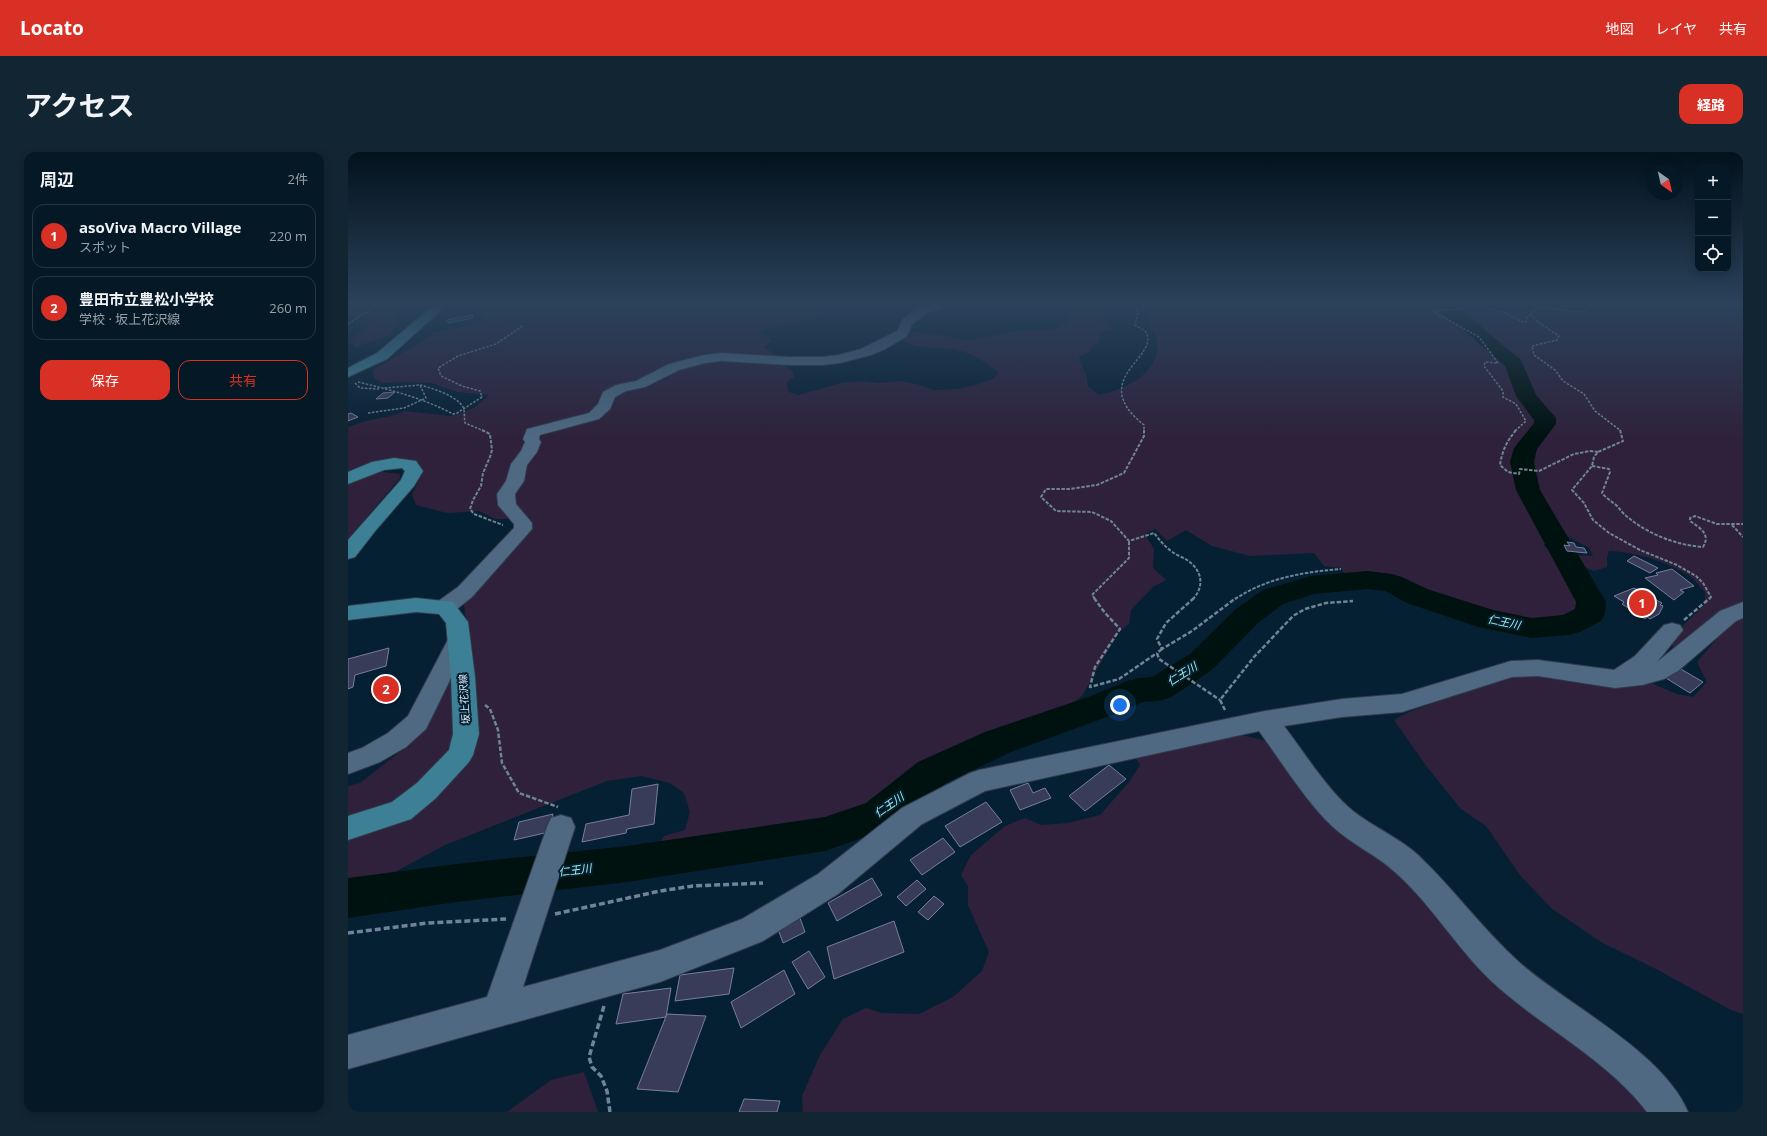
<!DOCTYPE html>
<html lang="ja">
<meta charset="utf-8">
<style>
body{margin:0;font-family:"Open Sans","Noto Sans JP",sans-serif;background:#122532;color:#f1f3f6}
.controls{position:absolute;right:12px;top:12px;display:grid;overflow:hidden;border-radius:8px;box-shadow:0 2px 10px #0003}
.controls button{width:36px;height:36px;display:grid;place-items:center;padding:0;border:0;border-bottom:1px solid #253743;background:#041826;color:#f1f3f6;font:20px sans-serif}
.compass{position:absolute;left:1299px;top:12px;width:36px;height:36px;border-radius:50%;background:#041826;box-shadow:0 2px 10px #0003;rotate:146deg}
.you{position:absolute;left:772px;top:553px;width:14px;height:14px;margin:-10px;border:3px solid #fff;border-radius:50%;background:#1a73e8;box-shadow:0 0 0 6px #1a73e833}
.badge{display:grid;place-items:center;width:26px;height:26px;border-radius:50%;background:#d93025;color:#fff;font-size:13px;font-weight:700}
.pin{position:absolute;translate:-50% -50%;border:2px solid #fff;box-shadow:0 1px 4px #0006}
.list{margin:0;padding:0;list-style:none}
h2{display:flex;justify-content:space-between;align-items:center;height:52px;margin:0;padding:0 16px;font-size:17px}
h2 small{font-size:13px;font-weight:400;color:#97a0a7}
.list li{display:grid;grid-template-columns:26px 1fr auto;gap:12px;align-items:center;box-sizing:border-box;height:64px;margin:0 8px 8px;padding:0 8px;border:1px solid #253743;border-radius:12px}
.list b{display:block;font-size:15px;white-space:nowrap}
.list p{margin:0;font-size:13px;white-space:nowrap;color:#97a0a7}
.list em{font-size:13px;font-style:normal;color:#97a0a7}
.actions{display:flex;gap:8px;padding:12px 16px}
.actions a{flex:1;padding:9px 0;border:1px solid #d93025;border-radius:12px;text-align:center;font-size:14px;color:#d93025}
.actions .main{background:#d93025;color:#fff}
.icon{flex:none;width:22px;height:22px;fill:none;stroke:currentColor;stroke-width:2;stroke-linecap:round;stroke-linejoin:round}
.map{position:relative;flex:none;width:1395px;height:960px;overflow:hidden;border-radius:12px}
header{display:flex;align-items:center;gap:24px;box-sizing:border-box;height:56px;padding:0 20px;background:#d93025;color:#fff}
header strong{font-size:19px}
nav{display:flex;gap:22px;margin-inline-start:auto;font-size:14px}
.intro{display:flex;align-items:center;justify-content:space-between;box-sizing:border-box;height:96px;padding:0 24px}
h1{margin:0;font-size:28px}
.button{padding:10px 18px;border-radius:12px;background:#d93025;color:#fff;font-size:14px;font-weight:700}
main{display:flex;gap:24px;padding:0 24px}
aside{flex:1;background:#041826;border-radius:12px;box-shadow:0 2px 10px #0003}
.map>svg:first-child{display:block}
.green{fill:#2f213b}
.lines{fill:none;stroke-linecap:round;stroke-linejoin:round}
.river{fill:#00120f;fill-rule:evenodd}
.building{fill:#383c59;stroke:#787d9d}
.minor-casing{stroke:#313a4b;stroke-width:2}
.major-casing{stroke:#313a4b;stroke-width:2}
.path-far3{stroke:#6f8494;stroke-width:1.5;stroke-dasharray:2.5 1.5;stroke-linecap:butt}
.path-far2{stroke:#6f8494;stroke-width:2;stroke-dasharray:3.5 1.5;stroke-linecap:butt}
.path-far1{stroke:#6f8494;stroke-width:2.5;stroke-dasharray:4.5 2;stroke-linecap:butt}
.path{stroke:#6f8494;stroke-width:3.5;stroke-dasharray:6 3;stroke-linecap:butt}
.minor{fill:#4e6981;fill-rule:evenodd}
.major{fill:#3d8095;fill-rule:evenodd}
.labels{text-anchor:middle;stroke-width:4;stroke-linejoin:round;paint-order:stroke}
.street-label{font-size:10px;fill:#ddecfa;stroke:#062033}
.water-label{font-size:11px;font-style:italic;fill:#a2f3e6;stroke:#062033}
</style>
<header>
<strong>Locato</strong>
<nav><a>地図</a><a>レイヤ</a><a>共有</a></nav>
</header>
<div class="intro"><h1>アクセス</h1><a class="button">経路</a></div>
<main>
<aside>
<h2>周辺<small>2件</small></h2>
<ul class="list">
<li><span class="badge">1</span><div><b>asoViva Macro Village</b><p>スポット</p></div><em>220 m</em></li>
<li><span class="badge">2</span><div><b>豊田市立豊松小学校</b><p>学校 · 坂上花沢線</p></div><em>260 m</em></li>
</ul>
<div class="actions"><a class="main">保存</a><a>共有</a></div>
</aside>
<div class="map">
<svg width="1395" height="960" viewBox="0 0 1395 960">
<rect width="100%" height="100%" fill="#062033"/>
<g class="green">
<path d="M 0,152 L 63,152 L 47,163 L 52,172 L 46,177 L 45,182 L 8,195 L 3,190 L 5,185 L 22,175 L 16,174 L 24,168 L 22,164 L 9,163 L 0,165 Z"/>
<path d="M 102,152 L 492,152 C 476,167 434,173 412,179 L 423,189 L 416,195 L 428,203 L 428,207 L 379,204 L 266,235 L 252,259 L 196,272 L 179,278 L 176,282 L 174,304 L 161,319 L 165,367 L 147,367 L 131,359 L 99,361 L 68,353 L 64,343 L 70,330 L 72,317 C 48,300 24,308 0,319 L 0,275 L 17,269 L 43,264 L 57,259 L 103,264 L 126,256 L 141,243 L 110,240 L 84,231 L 53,230 L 35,231 L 27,227 L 25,222 L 26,217 L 74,190 L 86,180 L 114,175 L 139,167 L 135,165 L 133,159 L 118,156 L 97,157 Z"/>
<path d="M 716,152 L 750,152 L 756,158 L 755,168 L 765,178 L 753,179 L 751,190 L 743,195 L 741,201 L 732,204 L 731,206 L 739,225 L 740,234 L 751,243 C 777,238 817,219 808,186 C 807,182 803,179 802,175 C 801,168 800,164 797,157 L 799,152 L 1083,152 L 1108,168 L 1122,166 L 1119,155 C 1132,147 1143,157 1157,159 C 1162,159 1168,159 1173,159 L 1173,156 L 1185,152 L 1395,152 L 1395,453 L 1328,499 L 1324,493 L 1333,476 L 1357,452 L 1357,440 C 1352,435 1347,428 1342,424 C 1317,409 1289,400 1261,399 L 1259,405 L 1259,415 L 1246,419 L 1234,414 L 1223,403 L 1245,404 L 1241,396 L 1215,382 L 1195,393 L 1203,400 L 1214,418 L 1233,440 L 1236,458 L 1226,464 L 1201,469 L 1174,471 L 1138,463 L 1074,443 L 1044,429 L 1025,425 L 1000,427 L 993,416 L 976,414 L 966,401 L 902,404 L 864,394 L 838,378 L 819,389 L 807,377 L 797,382 L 806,397 L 805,416 L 818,428 L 805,435 L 783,458 L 781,472 L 770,481 L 734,544 L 703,567 L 644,587 L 569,620 L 528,653 L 476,672 L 338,695 L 311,694 L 316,684 L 337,678 L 342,660 L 336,641 L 322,631 L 294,624 L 259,629 L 97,693 L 17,736 L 0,739 L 0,683 L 115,616 L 129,592 L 130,580 L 116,451 L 178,384 L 180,374 L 160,349 C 168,329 182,289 201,279 C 220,273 268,267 267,243 L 314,222 L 360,208 L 433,211 L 444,219 L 446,225 L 438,231 L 441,240 L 450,243 L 494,231 L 516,229 L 530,231 L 552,229 L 568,232 L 586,238 L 610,237 L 628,233 L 646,226 L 650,220 C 639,211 624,201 609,198 C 591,194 567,199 552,186 L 554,179 L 598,183 L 609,187 L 624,188 L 666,179 L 703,178 L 710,176 L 722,169 Z"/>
<path d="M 36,320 L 52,322 L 52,326 L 0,387 L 0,333 L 27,321 Z"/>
<path d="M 1393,464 L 1395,464 L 1395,862 L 1383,858 L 1310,818 L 1253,790 L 1203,756 L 1172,723 L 1138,674 L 1113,657 L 1079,615 L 1046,568 L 1059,561 L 1161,522 L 1185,519 L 1256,530 L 1303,531 L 1329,542 L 1345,545 L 1359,530 L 1349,510 L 1372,483 Z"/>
<path d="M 106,510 L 108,574 L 104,589 L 95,607 L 58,642 L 30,657 L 0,669 L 0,634 L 12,631 L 63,591 Z"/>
<path d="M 889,582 L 923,590 L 1029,697 L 1311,960 L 455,960 L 454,944 L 472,903 L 495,867 L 518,856 L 534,861 L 571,862 L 605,845 L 634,819 L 641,800 L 620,753 L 620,734 L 613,723 L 623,703 L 657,674 L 677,666 L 693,673 L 720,671 L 752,663 L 781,630 L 792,613 L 779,592 Z"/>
<path d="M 236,920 L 250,960 L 159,960 L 203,928 Z"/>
</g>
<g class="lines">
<path class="river" d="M 1084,152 L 1103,152 L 1124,167 L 1173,208 L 1188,243 L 1208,266 L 1208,272 L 1189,297 L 1186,310 L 1192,338 L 1258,450 L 1257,462 L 1253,469 L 1232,480 L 1221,483 L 1184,486 L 1130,475 L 1059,451 L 1037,439 L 1019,437 L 966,442 L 935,452 L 910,471 L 864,518 L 822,546 L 810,549 L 795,550 L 767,562 L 663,600 L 596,632 L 545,675 L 477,699 L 279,730 L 108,750 L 0,766 L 0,726 L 108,712 L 279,694 L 477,665 L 518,651 L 570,610 L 637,580 L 743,544 L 779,529 L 791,526 L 804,525 L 842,502 L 888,457 L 915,438 L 963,424 L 1019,419 L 1044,422 L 1054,425 L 1079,437 L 1145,458 L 1184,466 L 1215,463 L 1227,457 L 1228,450 L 1168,338 L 1162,310 L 1166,296 L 1186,271 L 1186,268 L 1168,244 L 1157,214 L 1112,175 L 1086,156 Z"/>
</g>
<g class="building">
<path d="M 124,163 L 125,166 L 101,171 L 99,168 Z"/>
<path d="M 47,240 L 40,246 L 28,247 L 35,241 Z"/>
<path d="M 3,261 L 10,265 L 0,269 L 0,262 Z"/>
<path d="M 1219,390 L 1226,391 L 1228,395 L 1236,396 L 1239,401 L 1219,399 L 1216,393 L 1222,394 Z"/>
<path d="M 1286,404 L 1310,416 L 1302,421 L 1279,409 Z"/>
<path d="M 1324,417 L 1346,434 L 1332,438 L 1336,440 L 1326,448 L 1297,426 L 1310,423 L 1308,421 Z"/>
<path d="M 1286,436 L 1314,451 L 1312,453 L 1315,454 L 1311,462 L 1302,467 L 1299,465 L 1297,467 L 1274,452 L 1276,450 L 1266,444 Z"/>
<path d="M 41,496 L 38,514 L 7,523 L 5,535 L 0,537 L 0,507 Z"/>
<path d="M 1331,516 L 1355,530 L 1342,541 L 1318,526 Z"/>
<path d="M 761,613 L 778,627 L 737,659 L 721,644 Z"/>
<path d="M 680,631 L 685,641 L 697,636 L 703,646 L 672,658 L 662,638 Z"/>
<path d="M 310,632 L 306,672 L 279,677 L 278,681 L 234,690 L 238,672 L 281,663 L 284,637 Z"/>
<path d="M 638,650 L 654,670 L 612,695 L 597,674 Z"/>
<path d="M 205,662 L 201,680 L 166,688 L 171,670 Z"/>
<path d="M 595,686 L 607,700 L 574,723 L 562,708 Z"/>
<path d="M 524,726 L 534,743 L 489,769 L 480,751 Z"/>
<path d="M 569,728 L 578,737 L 558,754 L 549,745 Z"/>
<path d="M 586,744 L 596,752 L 580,768 L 570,760 Z"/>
<path d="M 452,766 L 457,780 L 435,791 L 430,777 Z"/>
<path d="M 546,769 L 556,800 L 486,827 L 479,795 Z"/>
<path d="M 461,799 L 477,825 L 460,837 L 444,810 Z"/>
<path d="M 386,816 L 381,842 L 327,849 L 332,823 Z"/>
<path d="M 436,818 L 447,842 L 393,876 L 383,850 Z"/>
<path d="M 323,836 L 318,865 L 268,872 L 275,842 Z"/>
<path d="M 319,862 L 358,864 L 330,940 L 289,937 Z"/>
<path d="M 396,947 L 432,949 L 429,960 L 391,960 Z"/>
</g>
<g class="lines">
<g class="minor-casing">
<g id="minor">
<path d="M 581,152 L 597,152 L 595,155 L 579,161 L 564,172 L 559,184 L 537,197 L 523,203 L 492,211 L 474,213 L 442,213 L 373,209 L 357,211 L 331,218 L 297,235 L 278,239 L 267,245 L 262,257 L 251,267 L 192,283 L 191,287 L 193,290 L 189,300 L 179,313 L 176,329 L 167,342 L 168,352 L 184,371 L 184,377 L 124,445 L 105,460 L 97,462 L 89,460 L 86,455 L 89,450 L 110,435 L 166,376 L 166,372 L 150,353 L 149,342 L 158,329 L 163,312 L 173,299 L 177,290 L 175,287 L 179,277 L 241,261 L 250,252 L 255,240 L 268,233 L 288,229 L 321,212 L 356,203 L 373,201 L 442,205 L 474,205 L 491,203 L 513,197 L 549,179 L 555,167 L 571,155 Z"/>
<path d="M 1395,450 L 1395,466 L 1388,469 L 1330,519 L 1316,527 L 1294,533 L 1267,536 L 1190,524 L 1164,525 L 1054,560 L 994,565 L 936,574 C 956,600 980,639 1005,659 C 1025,675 1050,685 1070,703 C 1106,737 1135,778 1172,811 C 1221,854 1315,900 1340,960 L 1299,960 C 1260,909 1199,878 1151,836 C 1112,802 1086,755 1048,721 C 1029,703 1003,692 985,675 C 958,650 933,609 911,579 L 637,639 L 574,672 L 490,742 L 415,789 L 312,830 L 0,917 L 0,883 L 139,845 L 199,675 L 203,666 L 213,663 L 223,666 L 227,675 L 175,835 L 312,798 L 394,767 L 470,722 L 554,656 L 622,621 L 631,618 L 917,559 L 994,547 L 1054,542 L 1163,509 L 1190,508 L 1266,518 L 1287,504 L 1316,473 L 1324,471 L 1332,473 L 1335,478 L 1309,510 L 1372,459 Z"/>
<path d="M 111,479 L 119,482 L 122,487 L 78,577 L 58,595 L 32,610 L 0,622 L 0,601 L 14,596 L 40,581 L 60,564 L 103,482 Z"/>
</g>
</g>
<g class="major-casing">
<g id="major">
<path d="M 87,152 L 100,152 L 39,207 L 0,225 L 0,216 L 29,201 Z"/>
<path d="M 46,306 L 68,309 L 75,319 L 66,334 L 28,378 L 7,405 L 0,407 L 0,388 L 53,328 L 57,319 L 54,316 L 36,318 L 0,332 L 0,320 L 24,310 Z"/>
<path d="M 68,446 L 105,450 L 120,470 L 127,525 L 131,582 L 125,603 L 121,610 L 87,647 L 63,667 L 0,688 L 0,664 L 44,650 L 69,631 L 101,598 L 105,582 L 103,525 L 98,471 L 91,462 L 68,460 L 0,468 L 0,454 Z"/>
</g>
</g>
<g class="path-far3">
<path d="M 544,152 L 556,155"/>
<path d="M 782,152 L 790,160 L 787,173 L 797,179 C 815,205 737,226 796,273 L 796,279"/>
<path d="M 1122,152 L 1116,153 L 1114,157 L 1084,159 L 1131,185 L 1150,211 L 1137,210 L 1136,214 L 1155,239 L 1155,245 L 1168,252 L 1178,269 L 1167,279"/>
<path d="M 1129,152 L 1137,156 L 1155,160 L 1175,170 L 1178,170 L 1179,165 L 1184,163"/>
<path d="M 1174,152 L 1190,153 L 1194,155"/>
<path d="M 1245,152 L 1236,159 L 1231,160 L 1194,155 L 1182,161 L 1190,170 L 1211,184 L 1209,188 L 1184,194 L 1186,203 L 1207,218 L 1215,229 L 1236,242 L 1247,259 L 1273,279"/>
<path d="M 0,172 L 30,152"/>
<path d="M 10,230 C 43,238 75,246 105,262 L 109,261 L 134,245 L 132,239 L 114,234 L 93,224 L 90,216 L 110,204 L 148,192 L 176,173"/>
<path d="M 7,231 L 12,236 L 31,237"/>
<path d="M 72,233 C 84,236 109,244 115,255 C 117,259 116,266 117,271 L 136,279"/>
<path d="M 20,261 L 56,256 L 78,246 L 72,233 L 36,236"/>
</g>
<g class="path-far2">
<path d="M 134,278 L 142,282 L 144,298 L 142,305 L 135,321 L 133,334 L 125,348 L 122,357 L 126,362 L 155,373"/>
<path d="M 796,278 L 796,284 L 776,321 L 749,333 L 722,337 L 698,337 L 693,345 L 708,359 L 744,360 L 763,369 L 781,389 L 806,381 C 811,387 816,394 823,399 C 828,403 834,405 839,408 C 854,418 857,434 845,447"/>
<path d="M 1168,278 C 1159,289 1154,299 1152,313 L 1160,320 L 1171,322 L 1172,317 L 1191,319 L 1226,302 L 1242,299 L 1250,300"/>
<path d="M 1272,278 L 1275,289 L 1250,300 L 1246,305 L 1244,314 L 1224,338 L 1236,351 L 1245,368 L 1261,381 L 1292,398 L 1329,413 L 1348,424 L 1355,431 L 1363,445 L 1361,447"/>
<path d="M 1244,314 L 1261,317 L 1262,320 L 1254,341 C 1258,346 1263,349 1268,353 C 1271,356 1273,359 1276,362 C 1297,381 1327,393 1355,395 C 1363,382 1352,376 1342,369 L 1342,366 L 1347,364 L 1369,372 L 1395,372"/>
<path d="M 1384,373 L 1395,385"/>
<path d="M 747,447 L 744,443 L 781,406 L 781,389"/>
<path d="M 887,447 C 919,426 955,420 993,417"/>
</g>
<g class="path-far1">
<path d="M 746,446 L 757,461 L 772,477 L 747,515 L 742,535 L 771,527 L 809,501"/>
<path d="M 846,446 L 818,471 L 809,487 L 814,497 L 844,479 L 888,446"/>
<path d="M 1336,468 L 1362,446"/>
<path d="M 814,497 L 809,501 L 811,507 L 872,548"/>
<path d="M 137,553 L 142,557 L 150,578 L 154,611 L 171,641 L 210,655"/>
<path d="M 877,558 L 872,548 L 906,505 L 945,464 L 957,457 L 978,451 L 1005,449"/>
</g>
<g class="path">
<path d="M 207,762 L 312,739 L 345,734 L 415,731"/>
<path d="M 0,781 L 80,771 L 158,767"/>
<path d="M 256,854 L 241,905 L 244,915 L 253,924 L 259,939 L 262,960"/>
</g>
<use href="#minor" class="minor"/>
<use href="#major" class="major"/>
</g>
<linearGradient id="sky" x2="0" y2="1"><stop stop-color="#03121c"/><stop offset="0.53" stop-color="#2a425b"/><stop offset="1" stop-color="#2a425b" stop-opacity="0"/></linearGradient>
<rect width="1395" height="286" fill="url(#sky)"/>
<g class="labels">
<g class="street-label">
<text transform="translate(116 547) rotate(-94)" y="4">坂上花沢線</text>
</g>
<g class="water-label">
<text transform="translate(1156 470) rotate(12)" y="4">仁王川</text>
<text transform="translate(834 522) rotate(-32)" y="4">仁王川</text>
<text transform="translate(541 653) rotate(-35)" y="4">仁王川</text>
<text transform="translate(227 718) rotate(-7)" y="4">仁王川</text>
</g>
</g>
</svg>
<div class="controls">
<button>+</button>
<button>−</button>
<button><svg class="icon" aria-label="locate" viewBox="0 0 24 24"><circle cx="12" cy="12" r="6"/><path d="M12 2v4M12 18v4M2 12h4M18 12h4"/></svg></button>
</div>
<svg class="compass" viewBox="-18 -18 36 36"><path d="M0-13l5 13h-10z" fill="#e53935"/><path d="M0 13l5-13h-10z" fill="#97a0a7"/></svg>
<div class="you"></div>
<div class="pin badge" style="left:1294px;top:451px">1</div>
<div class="pin badge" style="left:38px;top:537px">2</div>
</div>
</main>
